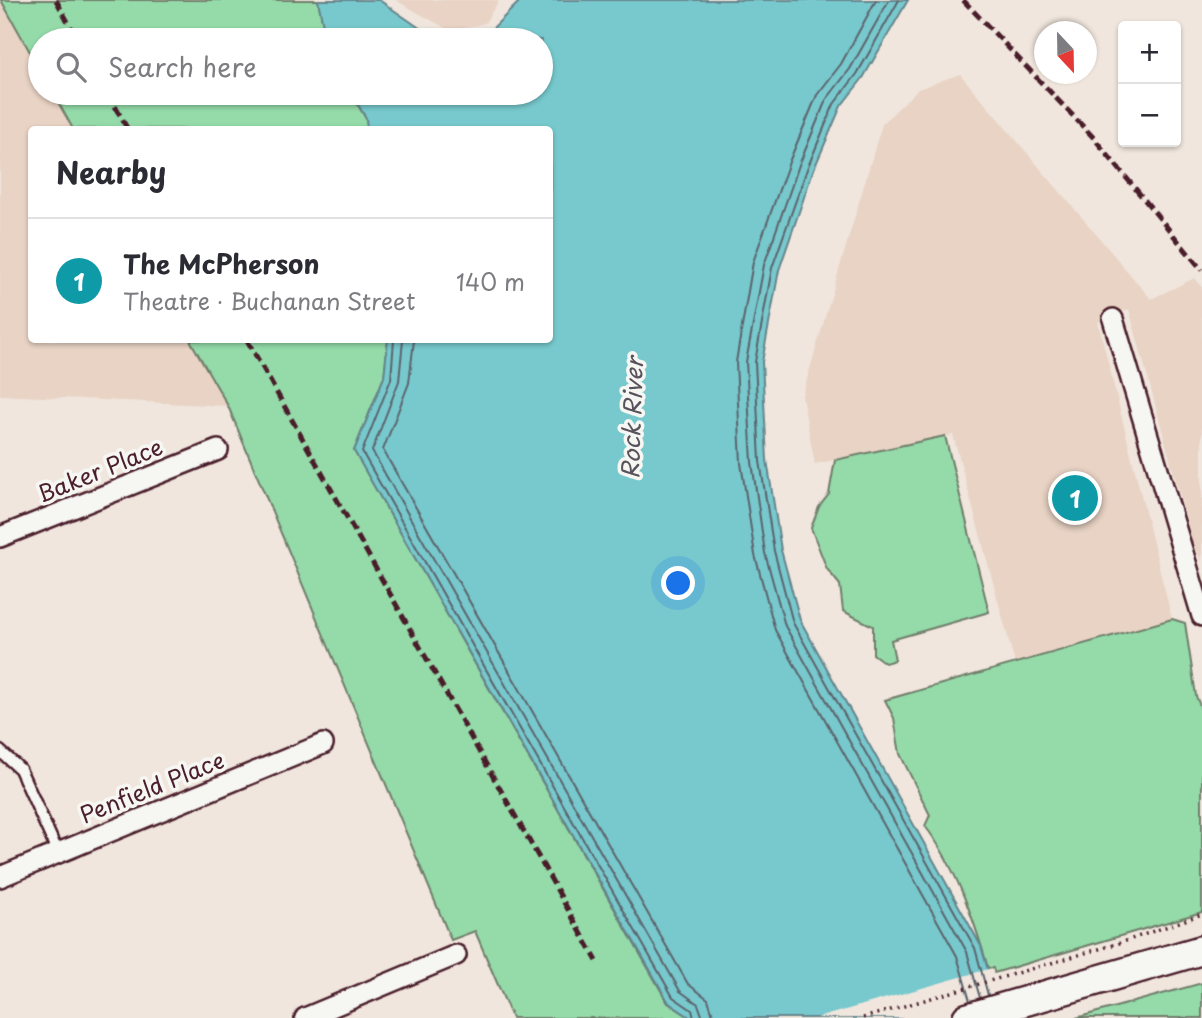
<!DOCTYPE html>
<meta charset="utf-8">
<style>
body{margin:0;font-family:"Playpen Sans",sans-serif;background:#f2f2f3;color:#2b2b33}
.controls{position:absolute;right:21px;top:21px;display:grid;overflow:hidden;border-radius:7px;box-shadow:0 2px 5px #0004}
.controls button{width:63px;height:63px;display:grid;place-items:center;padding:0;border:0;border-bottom:2px solid #e1e1e2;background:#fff;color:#2b2b33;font:35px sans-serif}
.compass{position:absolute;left:1034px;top:21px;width:63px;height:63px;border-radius:50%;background:#fff;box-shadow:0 2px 5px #0004;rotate:158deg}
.you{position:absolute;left:679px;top:584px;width:24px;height:24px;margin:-18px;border:5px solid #fff;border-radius:50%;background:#1a73e8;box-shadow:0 0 0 10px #1a73e833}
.badge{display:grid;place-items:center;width:46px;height:46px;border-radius:50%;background:#ea580c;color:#fff;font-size:23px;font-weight:700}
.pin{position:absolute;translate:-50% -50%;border:4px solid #fff;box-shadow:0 2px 7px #0006}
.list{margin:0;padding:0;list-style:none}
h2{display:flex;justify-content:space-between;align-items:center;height:91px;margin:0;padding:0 28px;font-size:30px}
h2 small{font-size:23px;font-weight:400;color:#7c7c81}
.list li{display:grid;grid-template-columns:46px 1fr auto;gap:21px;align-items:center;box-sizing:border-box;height:126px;padding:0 28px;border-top:2px solid #e1e1e2}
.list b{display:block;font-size:26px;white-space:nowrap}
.list p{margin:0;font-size:23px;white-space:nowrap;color:#7c7c81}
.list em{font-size:23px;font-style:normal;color:#7c7c81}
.icon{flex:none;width:38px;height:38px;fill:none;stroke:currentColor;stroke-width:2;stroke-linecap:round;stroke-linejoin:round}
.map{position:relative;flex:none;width:1202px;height:1018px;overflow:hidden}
.search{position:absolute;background:#fff;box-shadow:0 2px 5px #0004;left:28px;top:28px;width:525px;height:77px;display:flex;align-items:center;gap:18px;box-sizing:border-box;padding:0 24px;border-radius:38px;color:#7c7c81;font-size:26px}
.panel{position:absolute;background:#fff;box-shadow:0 2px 5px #0004;left:28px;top:126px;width:525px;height:217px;border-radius:7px}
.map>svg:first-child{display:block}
.built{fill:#e8d3c4}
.green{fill:#94dba9;stroke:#6f7d6a;stroke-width:2}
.water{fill:#77c9cd;stroke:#65858c;stroke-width:2}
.pier{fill:#f0e6dd}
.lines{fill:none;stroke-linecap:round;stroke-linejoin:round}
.shore{stroke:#5c636c;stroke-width:2}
.lane-casing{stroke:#4a1f2b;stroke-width:15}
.street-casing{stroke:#4a1f2b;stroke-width:24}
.secondary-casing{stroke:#4a1f2b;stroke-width:33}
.path{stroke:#4a1f2b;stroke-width:3.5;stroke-dasharray:2 5;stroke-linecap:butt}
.lane{stroke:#f6f6f2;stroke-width:10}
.street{stroke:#f6f6f2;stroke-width:19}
.secondary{stroke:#f6f6f2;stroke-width:28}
.rail{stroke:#4a1f2b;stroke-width:5;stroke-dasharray:10 5;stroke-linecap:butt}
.labels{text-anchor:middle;stroke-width:7;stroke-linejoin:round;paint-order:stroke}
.street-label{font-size:23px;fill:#4a1f2b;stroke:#f6f6f2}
.water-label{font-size:24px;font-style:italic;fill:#58525c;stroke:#f6f6f2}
</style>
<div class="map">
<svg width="1202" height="1018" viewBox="0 0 1202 1018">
<rect width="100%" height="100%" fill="#f0e6dd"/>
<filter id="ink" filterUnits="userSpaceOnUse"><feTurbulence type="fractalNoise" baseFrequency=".0143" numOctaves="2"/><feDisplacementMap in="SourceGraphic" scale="14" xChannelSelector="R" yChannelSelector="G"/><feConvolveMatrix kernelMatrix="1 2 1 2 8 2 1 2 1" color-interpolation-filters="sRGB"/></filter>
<g filter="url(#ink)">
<g class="built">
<path d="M 0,0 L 40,70 L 40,93 L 53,93 L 73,129 L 32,130 L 32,340 L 190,340 L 228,406 L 0,395 Z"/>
<path d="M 395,0 L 499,0 L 485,23 L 451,31 Z"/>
<path d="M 960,74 L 1151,299 L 1195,278 L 1202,288 L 1202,561 L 1194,547 L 1129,309 L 1098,322 L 1172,619 L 1015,663 L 953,435 L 815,464 L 802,396 L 882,124 L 918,89 Z"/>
</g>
<g class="green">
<path d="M 1,0 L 318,0 L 326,40 L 40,40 L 40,70 Z"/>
<path d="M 53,93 L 351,93 L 366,119 L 368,129 L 73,129 Z"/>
<path d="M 190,340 L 388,340 L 384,377 L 354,451 L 668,1003 L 691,1018 L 512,1018 L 475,931 L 451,940 L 228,406 Z"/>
<path d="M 945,436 L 989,612 L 891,640 L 895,660 L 885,663 L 873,654 L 873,626 L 843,611 L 840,585 L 827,569 L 811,528 L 819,507 L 829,494 L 835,460 Z"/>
<path d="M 1172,619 L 1185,623 L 1196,696 L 1202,711 L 1202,912 L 994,973 L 993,968 L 988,968 C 974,920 956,866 925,826 L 930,815 L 900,754 L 894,718 L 885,700 Z"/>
<path d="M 1202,983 L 1202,1018 L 1076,1018 Z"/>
</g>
<g class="water">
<path d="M 318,0 L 379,0 L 437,40 L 326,40 Z"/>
<path d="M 521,0 L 908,0 L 863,78 L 841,106 L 813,171 L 779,270 L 762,362 L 767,460 L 781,550 L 800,620 L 981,946 L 1002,1018 L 691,1018 L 669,1003 L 354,451 L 384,377 L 388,340 L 550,340 L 550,130 L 367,129 L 366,118 L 351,93 L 541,93 L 541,40 L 473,40 L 490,31 Z"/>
</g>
<path class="pier" d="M 992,968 L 1005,1018 L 817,1018 Z"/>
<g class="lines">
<g class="shore">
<path d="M 876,0 L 841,64 L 817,95 L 789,162 L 753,262 L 736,362 L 741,463 L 755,555 L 775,630 L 957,956 L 970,1001"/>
<path d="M 889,0 L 850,69 L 826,100 L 799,165 L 764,265 L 746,362 L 752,462 L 765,553 L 785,626 L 967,952 L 980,998"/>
<path d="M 899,0 L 857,74 L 834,104 L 807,169 L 772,268 L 755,362 L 760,461 L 774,551 L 793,623 L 975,948 L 988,995"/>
<path d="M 394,340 L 391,379 L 362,452 L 673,997 L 692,1010 L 694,1018"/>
<path d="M 403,340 L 399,381 L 372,451 L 680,991 L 698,1004 L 703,1018"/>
<path d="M 414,340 L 409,383 L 383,450 L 688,984 L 708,999 L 714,1018"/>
</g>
<g class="lane-casing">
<path id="lane" d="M 0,751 L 20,769 L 58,853"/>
</g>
<g class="street-casing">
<g id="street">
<path d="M 1113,319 L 1202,616"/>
<path d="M 0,537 L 218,450"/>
<path d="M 0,877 L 323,744"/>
<path d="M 305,1018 L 456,955"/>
</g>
</g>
<g class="secondary-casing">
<path id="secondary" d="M 967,1018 L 1202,950"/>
</g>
<path class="path" d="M 863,1018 L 1123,942 L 1202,914"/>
<use href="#lane" class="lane"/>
<use href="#street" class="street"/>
<use href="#secondary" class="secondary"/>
<g class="rail">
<path d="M 56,0 L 78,40"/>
<path d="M 963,0 L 1093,137 L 1202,270"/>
<path d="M 108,93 L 128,130"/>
<path d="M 247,340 L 597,961"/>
</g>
</g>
</g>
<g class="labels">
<g class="street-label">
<text transform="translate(100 471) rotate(-22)" y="8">Baker Place</text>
<text transform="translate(152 788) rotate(-22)" y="8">Penfield Place</text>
</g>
<g class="water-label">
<text transform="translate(633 418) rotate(-88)" y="8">Rock River</text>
</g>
</g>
</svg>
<div class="controls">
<button>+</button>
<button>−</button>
</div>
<svg class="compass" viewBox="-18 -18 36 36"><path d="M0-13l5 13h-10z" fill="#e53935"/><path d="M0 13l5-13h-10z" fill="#7c7c81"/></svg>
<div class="you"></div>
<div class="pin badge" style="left:1075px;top:498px;background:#0f9aa8">1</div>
<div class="search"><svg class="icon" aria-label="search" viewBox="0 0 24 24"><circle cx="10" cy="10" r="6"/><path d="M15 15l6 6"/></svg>Search here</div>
<section class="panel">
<h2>Nearby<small></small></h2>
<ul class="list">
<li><span class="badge" style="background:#0f9aa8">1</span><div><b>The McPherson</b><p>Theatre · Buchanan Street</p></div><em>140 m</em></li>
</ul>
</section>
</div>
